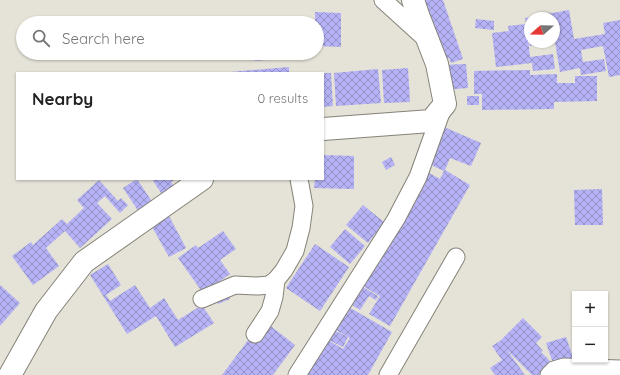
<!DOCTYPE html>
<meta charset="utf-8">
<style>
body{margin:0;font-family:Quicksand,sans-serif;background:#f2f2f2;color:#222}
.controls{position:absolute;right:12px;bottom:12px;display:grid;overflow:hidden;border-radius:0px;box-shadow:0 1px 3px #0004}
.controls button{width:36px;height:36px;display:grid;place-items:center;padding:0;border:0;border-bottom:1px solid #e0e0e0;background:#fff;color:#222;font:20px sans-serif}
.compass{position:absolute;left:524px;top:12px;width:36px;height:36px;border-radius:50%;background:#fff;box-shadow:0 1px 3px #0004;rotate:250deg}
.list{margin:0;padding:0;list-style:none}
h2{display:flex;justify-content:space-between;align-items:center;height:52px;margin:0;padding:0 16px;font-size:17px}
h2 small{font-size:13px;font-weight:400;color:#767676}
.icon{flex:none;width:22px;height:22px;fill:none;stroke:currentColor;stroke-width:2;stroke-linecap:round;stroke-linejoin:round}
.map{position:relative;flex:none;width:620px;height:375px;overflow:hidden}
.search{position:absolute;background:#fff;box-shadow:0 1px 3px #0004;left:16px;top:16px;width:308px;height:44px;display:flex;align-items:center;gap:10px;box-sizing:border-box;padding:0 14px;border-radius:22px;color:#767676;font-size:15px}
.panel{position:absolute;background:#fff;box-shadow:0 1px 3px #0004;left:16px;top:72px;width:308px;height:108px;border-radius:0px}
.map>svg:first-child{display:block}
.building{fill:url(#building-cross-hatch)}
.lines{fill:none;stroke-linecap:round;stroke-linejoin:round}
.street-casing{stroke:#858278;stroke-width:19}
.secondary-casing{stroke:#858278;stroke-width:24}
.street{stroke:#fff;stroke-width:17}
.secondary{stroke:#fff;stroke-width:22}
</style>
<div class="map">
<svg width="620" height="375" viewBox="0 0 620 375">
<defs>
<pattern id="building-cross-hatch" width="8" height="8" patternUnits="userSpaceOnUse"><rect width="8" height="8" fill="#b5b2f6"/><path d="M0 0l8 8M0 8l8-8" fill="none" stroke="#9491c7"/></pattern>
</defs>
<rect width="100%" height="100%" fill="#e5e2d7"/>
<g class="building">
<path d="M 416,0 L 443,0 L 463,59 L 451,63 L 449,58 L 431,64 Z"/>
<path d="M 569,10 L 574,39 L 605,34 L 603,23 L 620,20 L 620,75 L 609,77 L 603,46 L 581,50 L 583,62 L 604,59 L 606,71 L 581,75 L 580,68 L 560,72 L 555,42 L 554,42 L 554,18 L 530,18 L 530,42 L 529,42 L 527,28 L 530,57 L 553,54 L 555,69 L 533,71 L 532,63 L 496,67 L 492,33 L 509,31 L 508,26 L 526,24 L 525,18 Z"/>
<path d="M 315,12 L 341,13 L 341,47 L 317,46 L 317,23 L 315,23 Z"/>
<path d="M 476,19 L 494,21 L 494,30 L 475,28 Z"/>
<path d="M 529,42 L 551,42 L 551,43 L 530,46 Z"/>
<path d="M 254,53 L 288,53 L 288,58 L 255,61 Z"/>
<path d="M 466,64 L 468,88 L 442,90 L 441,65 Z"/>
<path d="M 289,67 L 289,73 L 230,73 L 230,72 Z"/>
<path d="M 408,68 L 410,102 L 384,103 L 382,70 Z"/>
<path d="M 378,69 L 381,103 L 336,106 L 334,73 Z"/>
<path d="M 530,70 L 530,75 L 557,74 L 557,83 L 575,83 L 575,76 L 597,76 L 597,101 L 554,102 L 554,109 L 482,110 L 482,94 L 474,94 L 474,71 Z"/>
<path d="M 323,73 L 331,73 L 333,106 L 323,107 Z"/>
<rect x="467" y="96" width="12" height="9"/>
<path d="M 444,127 L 481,143 L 471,166 L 450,158 L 445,170 L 470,185 L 390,326 L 369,314 L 380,296 L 356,282 L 422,169 L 440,179 L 444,171 L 429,164 Z"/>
<path d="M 323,155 L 354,156 L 354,189 L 314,188 L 315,179 L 323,179 Z"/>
<path d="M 391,157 L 395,165 L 386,170 L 382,162 Z"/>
<path d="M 137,179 L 153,203 L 139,212 L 123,188 Z"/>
<path d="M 152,179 L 176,179 L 171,182 L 175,188 L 163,196 Z"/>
<path d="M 99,180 L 118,201 L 121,198 L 128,205 L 120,213 L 105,196 L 97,203 L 112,219 L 80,248 L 65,231 L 46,248 L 59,266 L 33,285 L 12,256 L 31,242 L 33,245 L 62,219 L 67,224 L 84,208 L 77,200 Z"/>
<path d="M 602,189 L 603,225 L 575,225 L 574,190 Z"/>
<path d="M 363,205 L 384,222 L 368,243 L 346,225 Z"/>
<path d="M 169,216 L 186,248 L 169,257 L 151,225 Z"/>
<path d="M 345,229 L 365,246 L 350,264 L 330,247 Z"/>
<path d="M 223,231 L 236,249 L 220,260 L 230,274 L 203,293 L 178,258 L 196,245 L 198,248 Z"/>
<path d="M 315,244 L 349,267 L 320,311 L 286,288 Z"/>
<path d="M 108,264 L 121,285 L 106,295 L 110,301 L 135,285 L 150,308 L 164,298 L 178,320 L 202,305 L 214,323 L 175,347 L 156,316 L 127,334 L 90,275 Z"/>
<path d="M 0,285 L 20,303 L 0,326 Z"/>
<path d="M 361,286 L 378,296 L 376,300 L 369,296 L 360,310 L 343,299 Z"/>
<path d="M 227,291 L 230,299 L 218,304 L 215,296 Z"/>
<path d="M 340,302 L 392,332 L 368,375 L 296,375 L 325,326 L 348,337 L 343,347 L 323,337 L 343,349 L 350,338 L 327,325 Z"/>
<path d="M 523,318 L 542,337 L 536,343 L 543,351 L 541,352 L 552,363 L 541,375 L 532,375 L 507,350 L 525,375 L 495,375 L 490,368 L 502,360 L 492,346 L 500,341 Z"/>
<path d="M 263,320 L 295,345 L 273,375 L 222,375 Z"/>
<path d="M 566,337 L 577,369 L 555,369 L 546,343 Z"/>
</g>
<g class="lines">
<g class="street-casing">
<g id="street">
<path d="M 383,0 L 427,40"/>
<path d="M 202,299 L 235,285 L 258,286 L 269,285 L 276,280 L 284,270 L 295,251 L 301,228 L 304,206 L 299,179"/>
<path d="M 255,334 L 270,311 L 274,297 L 276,280"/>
<path d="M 297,375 L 396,219 L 418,177 L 442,110"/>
<path d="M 388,375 L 456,257"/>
<path d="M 549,375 L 554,370 L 564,367 L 620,369"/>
</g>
</g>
<g class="secondary-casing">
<g id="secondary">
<path d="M 323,129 L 431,121 L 445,104 L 437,64 L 418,15 L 413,0"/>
<path d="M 10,375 L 46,311 L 84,262 L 202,179"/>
</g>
</g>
<use href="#street" class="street"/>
<use href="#secondary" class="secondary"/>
</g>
</svg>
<div class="controls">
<button>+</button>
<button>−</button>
</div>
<svg class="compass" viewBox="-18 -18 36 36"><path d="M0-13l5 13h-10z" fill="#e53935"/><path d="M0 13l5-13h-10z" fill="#767676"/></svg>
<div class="search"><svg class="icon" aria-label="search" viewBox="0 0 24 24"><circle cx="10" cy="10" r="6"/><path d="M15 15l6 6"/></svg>Search here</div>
<section class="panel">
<h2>Nearby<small>0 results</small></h2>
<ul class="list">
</ul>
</section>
</div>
